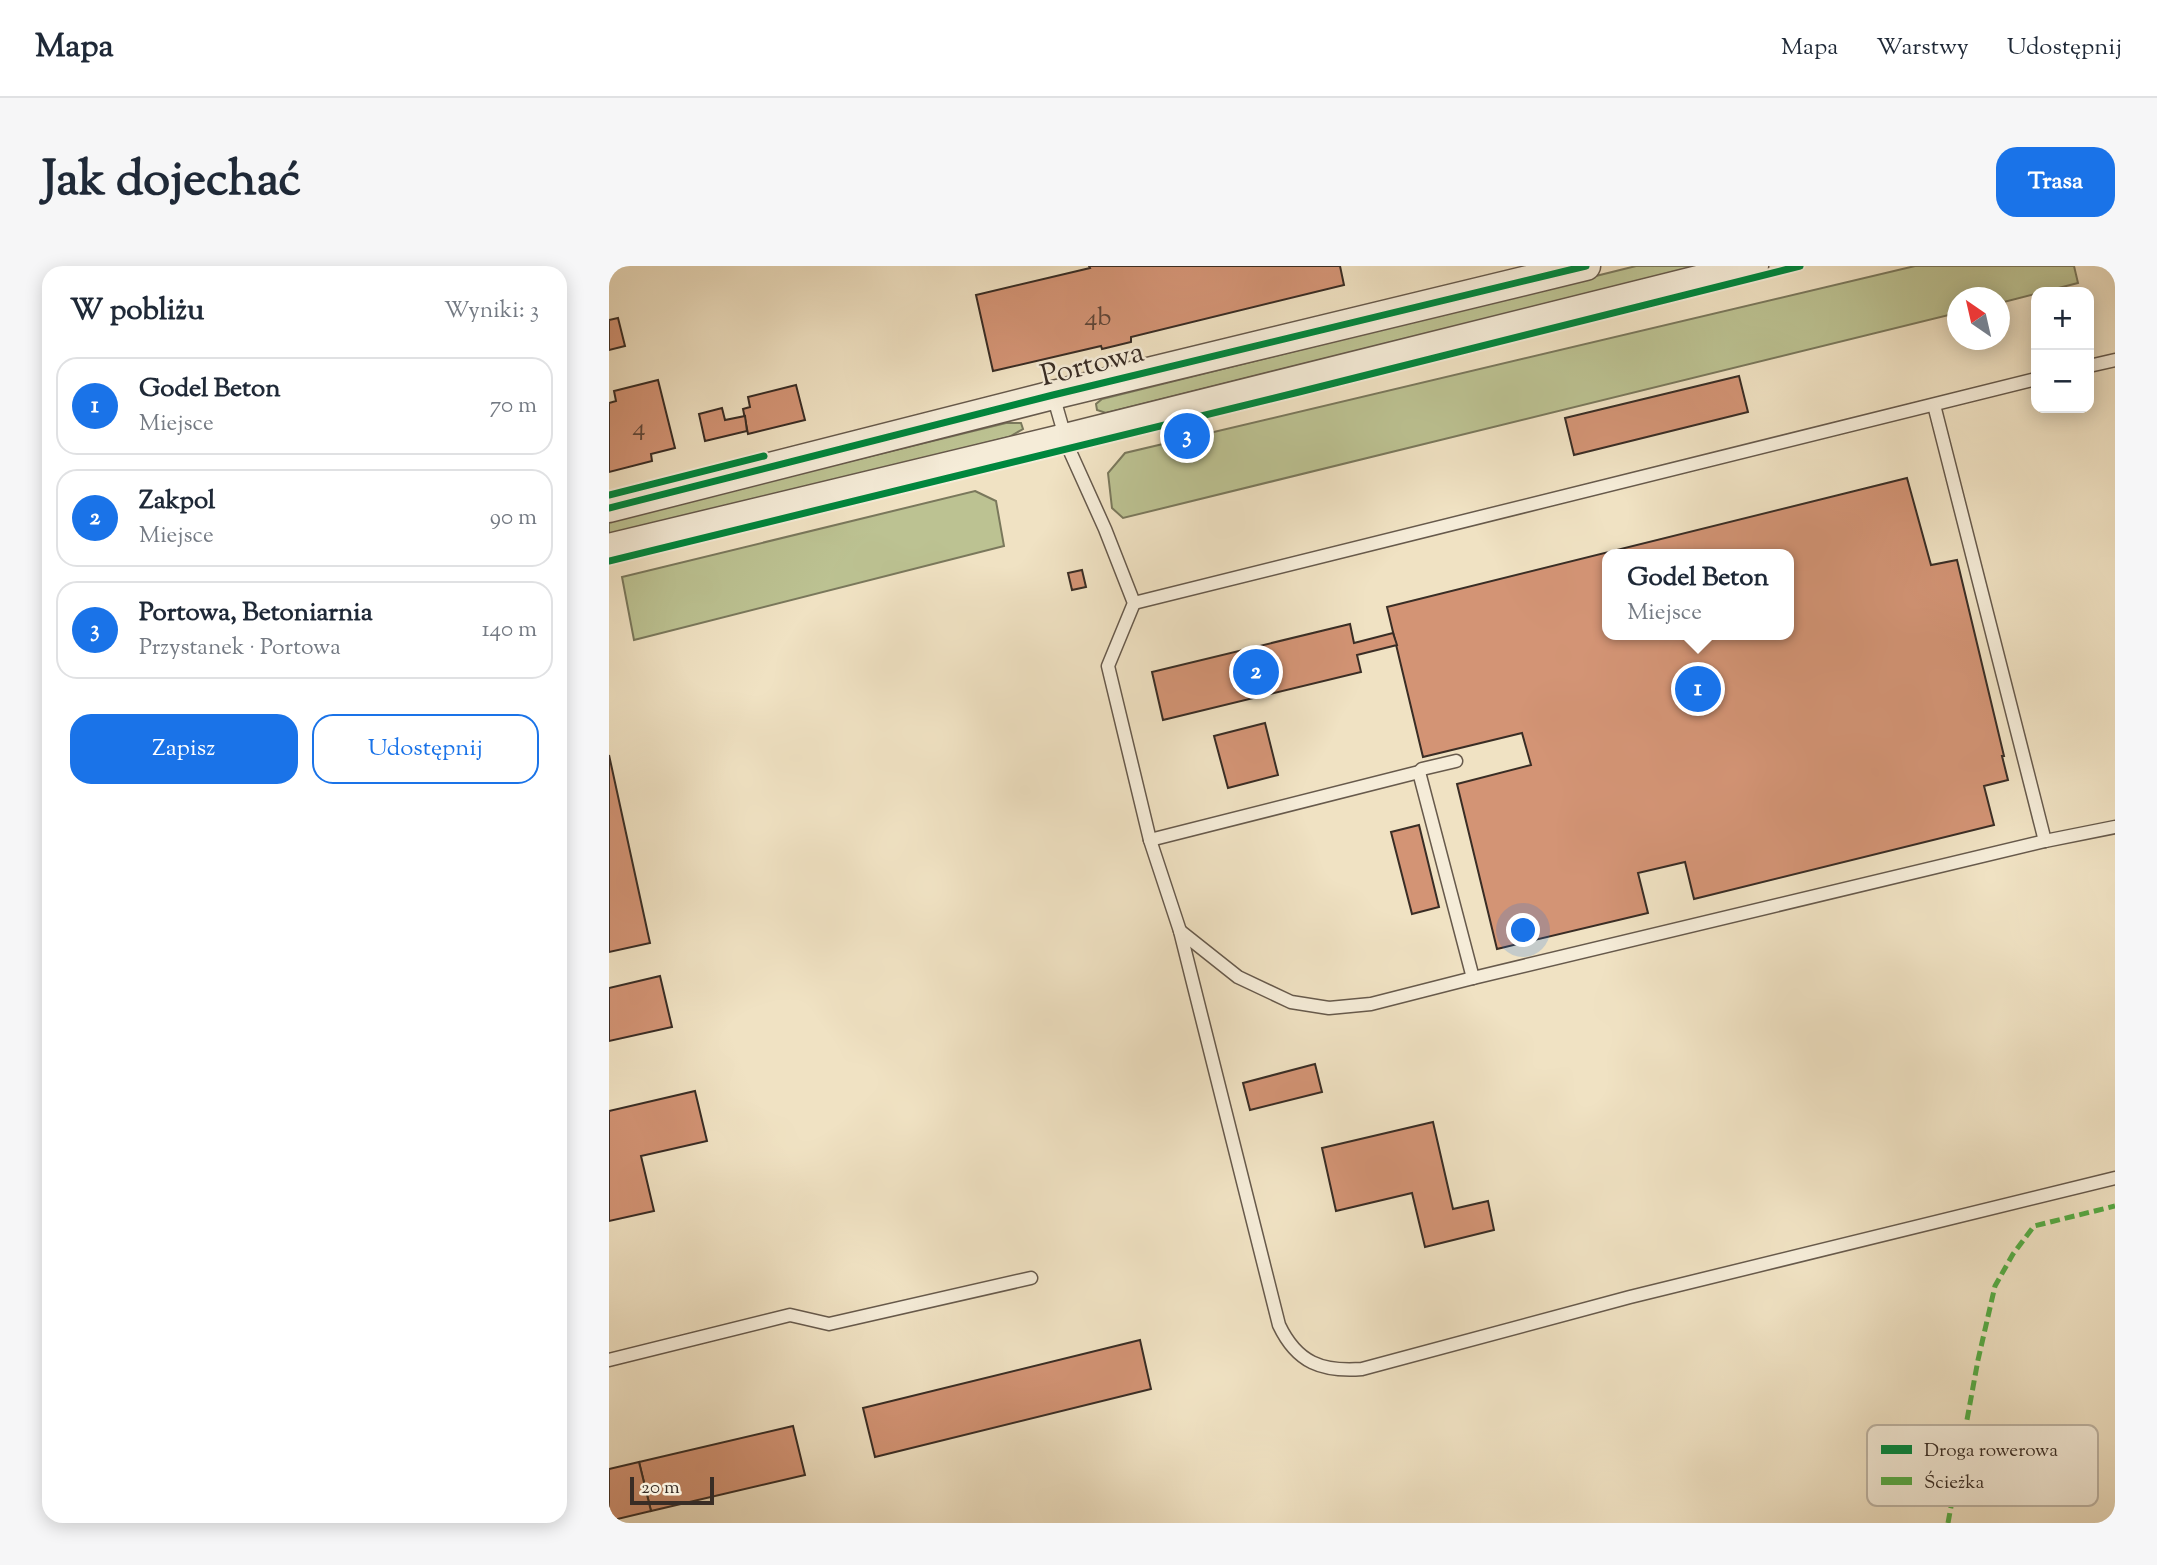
<!DOCTYPE html>
<html lang="pl">
<meta charset="utf-8">
<style>
body{margin:0;font-family:"Sorts Mill Goudy",serif;background:#f6f6f7;color:#1f2937}
.controls{position:absolute;right:21px;top:21px;display:grid;overflow:hidden;border-radius:14px;box-shadow:0 4px 18px #0003}
.controls button{width:63px;height:63px;display:grid;place-items:center;padding:0;border:0;border-bottom:2px solid #e0e1e3;background:#fff;color:#1f2937;font:35px sans-serif}
.compass{position:absolute;left:1338px;top:21px;width:63px;height:63px;border-radius:50%;background:#fff;box-shadow:0 4px 18px #0003;rotate:326deg}
.scale{position:absolute;left:21px;bottom:18px;width:84px;box-sizing:border-box;padding-left:7px;border:4px solid #392d25;border-top:0;font-size:19px;line-height:24px;white-space:nowrap;color:#392d25;-webkit-text-stroke:5px #f5ecd8;paint-order:stroke}
.you{position:absolute;left:915px;top:665px;width:24px;height:24px;margin:-18px;border:5px solid #fff;border-radius:50%;background:#1a73e8;box-shadow:0 0 0 10px #1a73e833}
.badge{display:grid;place-items:center;width:46px;height:46px;border-radius:50%;background:#1a73e8;color:#fff;font-size:23px;font-weight:700}
.pin{position:absolute;translate:-50% -50%;border:4px solid #fff;box-shadow:0 2px 7px #0006}
.popup{position:absolute;left:993px;top:283px;width:192px;height:91px;box-sizing:border-box;display:grid;place-content:center;border-radius:14px;background:#fff;filter:drop-shadow(0 2px 5px #0005);font-size:23px;white-space:nowrap;color:#747a83}
.popup b{font-size:26px;color:#1f2937}
.popup::after{content:'';position:absolute;left:50%;top:100%;margin-left:-14px;border:14px solid transparent;border-top-color:#fff}
.list{margin:0;padding:0;list-style:none}
h2{display:flex;justify-content:space-between;align-items:center;height:91px;margin:0;padding:0 28px;font-size:30px}
h2 small{font-size:23px;font-weight:400;color:#747a83}
.list li{display:grid;grid-template-columns:46px 1fr auto;gap:21px;align-items:center;box-sizing:border-box;height:98px;margin:0 14px 14px;padding:0 14px;border:2px solid #e0e1e3;border-radius:21px}
.list b{display:block;font-size:26px;white-space:nowrap}
.list p{margin:0;font-size:23px;white-space:nowrap;color:#747a83}
.list em{font-size:23px;font-style:normal;color:#747a83}
.actions{display:flex;gap:14px;padding:21px 28px}
.actions a{flex:1;padding:16px 0;border:2px solid #1a73e8;border-radius:21px;text-align:center;font-size:24px;color:#1a73e8}
.actions .main{background:#1a73e8;color:#fff}
.map{position:relative;flex:none;width:1506px;height:1257px;overflow:hidden;border-radius:21px}
header{display:flex;align-items:center;gap:42px;box-sizing:border-box;height:98px;padding:0 35px;background:#fff;border-bottom:2px solid #e0e1e3}
header strong{font-size:33px}
nav{display:flex;gap:38px;margin-inline-start:auto;font-size:24px}
.intro{display:flex;align-items:center;justify-content:space-between;box-sizing:border-box;height:168px;padding:0 42px}
h1{margin:0;font-size:49px}
.button{padding:18px 32px;border-radius:21px;background:#1a73e8;color:#fff;font-size:24px;font-weight:700}
main{display:flex;gap:42px;padding:0 42px}
aside{flex:1;background:#fff;border-radius:21px;box-shadow:0 4px 18px #0003}
.map>svg:first-child{display:block}
.green{fill:#bcc292;stroke:#7a785c;stroke-width:2}
.building{fill:#d39475;stroke:#392d25;stroke-width:2;fill-rule:evenodd}
.lines{fill:none;stroke-linecap:round;stroke-linejoin:round}
.service-casing{stroke:#675a4c;stroke-width:15}
.tertiary-casing{stroke:#675a4c;stroke-width:31}
.service{stroke:#f5ecd8;stroke-width:12}
.tertiary{stroke:#f5ecd8;stroke-width:28}
.quiet{stroke:#55ab44;stroke-width:5;stroke-dasharray:10 5;stroke-linecap:butt}
.cycleway-casing{stroke:#f5ecd8;stroke-width:11}
.cycleway{stroke:#00873e;stroke-width:7}
.labels{text-anchor:middle;stroke-width:5;stroke-linejoin:round;paint-order:stroke}
.number-label{font-size:26px;fill:#604739}
.street-label{font-size:30px;fill:#392d25;stroke:#f5ecd8}
.key{fill:#f5ecd8;stroke:#bdb3a2;stroke-width:2}
.key-label{font-size:19px;fill:#392d25}
</style>
<header>
<strong>Mapa</strong>
<nav><a>Mapa</a><a>Warstwy</a><a>Udostępnij</a></nav>
</header>
<div class="intro"><h1>Jak dojechać</h1><a class="button">Trasa</a></div>
<main>
<aside>
<h2>W pobliżu<small>Wyniki: 3</small></h2>
<ul class="list">
<li><span class="badge">1</span><div><b>Godel Beton</b><p>Miejsce</p></div><em>70 m</em></li>
<li><span class="badge">2</span><div><b>Zakpol</b><p>Miejsce</p></div><em>90 m</em></li>
<li><span class="badge">3</span><div><b>Portowa, Betoniarnia</b><p>Przystanek · Portowa</p></div><em>140 m</em></li>
</ul>
<div class="actions"><a class="main">Zapisz</a><a>Udostępnij</a></div>
</aside>
<div class="map">
<svg width="1506" height="1257" viewBox="0 0 1506 1257">
<rect width="100%" height="100%" fill="#f0e2c3"/>
<filter id="stains"><feTurbulence type="fractalNoise" baseFrequency=".00286" numOctaves="4"/><feColorMatrix values="0 0 0 0 .2 0 0 0 0 .09 0 0 0 0 .02 0 0 0 .5 -.17"/></filter>
<radialGradient id="worn" r=".72"><stop offset=".6" stop-color="#630" stop-opacity="0"/><stop offset="1" stop-color="#630" stop-opacity=".3"/></radialGradient>
<g class="green">
<path d="M 1027,0 L 1090,0 L 497,147 L 488,144 L 487,138 L 493,133 Z"/>
<path d="M 1306,0 L 1465,0 L 1469,17 L 1391,37 L 1391,32 L 1349,32 L 1348,47 L 514,252 L 503,242 L 499,207 L 516,187 Z"/>
<path d="M 397,157 L 412,157 L 414,163 L 400,171 L 0,271 L 0,254 Z"/>
<path d="M 366,225 L 387,235 L 395,280 L 25,374 L 13,311 Z"/>
</g>
<g class="building">
<path d="M 480,0 L 731,0 L 735,19 L 522,71 L 522,76 L 493,83 L 492,80 L 384,105 L 367,29 L 481,2 Z"/>
<path d="M 9,52 L 16,80 L 0,84 L 0,54 Z"/>
<path d="M 1130,110 L 1139,146 L 965,189 L 956,152 Z"/>
<path d="M 49,114 L 66,182 L 42,188 L 43,195 L 0,206 L 0,137 L 7,135 L 5,125 Z"/>
<path d="M 187,119 L 196,154 L 139,168 L 134,143 L 141,141 L 139,131 Z"/>
<path d="M 113,142 L 116,154 L 136,150 L 138,165 L 96,175 L 90,148 Z"/>
<path d="M 1298,212 L 1322,299 L 1348,294 L 1395,490 L 1393,490 L 1399,514 L 1375,520 L 1385,559 L 1085,633 L 1076,596 L 1029,607 L 1039,647 L 888,683 L 848,518 L 922,499 L 913,467 L 814,491 L 778,341 ZM 998,288 L 1180,288 L 1180,369 L 998,369 Z"/>
<path d="M 473,304 L 477,321 L 463,324 L 459,307 Z"/>
<path d="M 741,358 L 745,377 L 784,367 L 788,379 L 748,389 L 752,406 L 554,454 L 543,406 Z"/>
<path d="M 656,457 L 669,509 L 619,522 L 605,470 Z"/>
<path d="M 0,489 L 41,677 L 0,686 Z"/>
<path d="M 810,559 L 830,641 L 803,648 L 782,566 Z"/>
<path d="M 51,710 L 63,761 L 0,775 L 0,722 Z"/>
<path d="M 706,798 L 713,826 L 641,844 L 634,817 Z"/>
<path d="M 86,825 L 98,875 L 32,890 L 45,945 L 0,955 L 0,845 Z"/>
<path d="M 824,856 L 844,943 L 879,935 L 885,964 L 816,981 L 803,927 L 727,945 L 713,882 Z"/>
<path d="M 531,1074 L 542,1123 L 266,1191 L 254,1142 Z"/>
<path d="M 184,1160 L 196,1209 L 42,1245 L 30,1196 Z"/>
<path d="M 30,1196 L 42,1245 L 0,1255 L 0,1203 Z"/>
</g>
<g class="lines">
<g class="service-casing">
<g id="service">
<path d="M 1480,100 L 1506,94"/>
<path d="M 444,129 L 459,181 L 496,263 L 525,337 L 499,400 L 541,574 L 571,665 L 670,1059 C 688,1097 713,1106 753,1103 L 1021,1031 L 1506,912"/>
<path d="M 1325,139 L 1436,575"/>
<path d="M 525,337 L 1427,113"/>
<path d="M 810,506 L 864,712"/>
<path d="M 541,574 L 810,506 L 813,503 L 847,495"/>
<path d="M 571,665 L 629,711 L 682,736 L 720,742 L 762,738 L 864,712 L 1436,575 L 1506,561"/>
<path d="M 0,1094 L 181,1049 L 220,1058 L 422,1012"/>
</g>
</g>
<g class="tertiary-casing">
<g id="tertiary">
<path d="M 0,242 L 444,129 L 977,0"/>
<path d="M 0,282 L 456,172 L 1145,0"/>
</g>
</g>
<use href="#service" class="service"/>
<use href="#tertiary" class="tertiary"/>
<path class="quiet" d="M 1339,1257 L 1369,1094 L 1386,1020 L 1404,988 L 1425,960 L 1506,940"/>
<g class="cycleway-casing">
<g id="cycleway">
<path d="M 0,229 L 155,190"/>
<path d="M 0,242 L 444,129 L 977,0"/>
<path d="M 0,295 L 690,126 L 1191,0"/>
</g>
</g>
<use href="#cycleway" class="cycleway"/>
</g>
<g class="labels">
<g class="number-label">
<text x="489" y="59">4b</text>
<text x="30" y="169">4</text>
</g>
<g class="street-label">
<text transform="translate(483 97) rotate(-14)" y="10">Portowa</text>
</g>
</g>
<rect x="1258" y="1159" width="231" height="81" rx="10" class="key"/>
<rect x="1272" y="1179" width="31" height="9" fill="#00873e"/>
<rect x="1272" y="1211" width="31" height="8" fill="#55ab44"/>
<g class="key-label">
<text x="1315" y="1190">Droga rowerowa</text>
<text x="1315" y="1222">Ścieżka</text>
</g>
<rect width="100%" height="100%" filter="url(#stains)"/>
<rect width="100%" height="100%" fill="url(#worn)"/>
</svg>
<div class="controls">
<button>+</button>
<button>−</button>
</div>
<svg class="compass" viewBox="-18 -18 36 36"><path d="M0-13l5 13h-10z" fill="#e53935"/><path d="M0 13l5-13h-10z" fill="#747a83"/></svg>
<div class="scale">20 m</div>
<div class="you"></div>
<div class="pin badge" style="left:1089px;top:423px">1</div>
<div class="popup"><b>Godel Beton</b>Miejsce</div>
<div class="pin badge" style="left:647px;top:406px">2</div>
<div class="pin badge" style="left:578px;top:170px">3</div>
</div>
</main>
